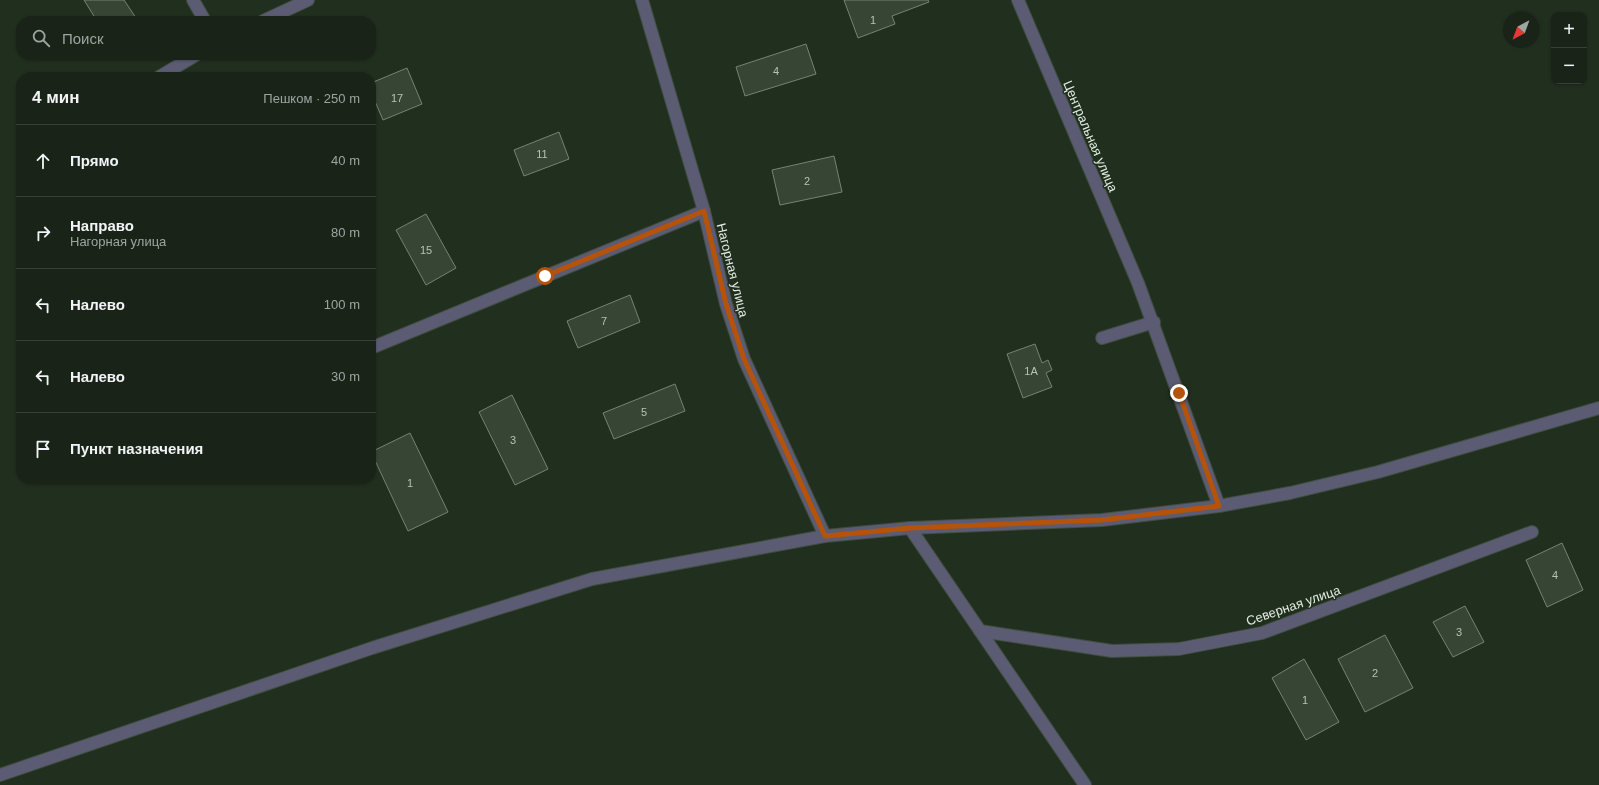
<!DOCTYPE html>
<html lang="ru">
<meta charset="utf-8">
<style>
body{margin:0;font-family:Helvetica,sans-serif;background:#262f24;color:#f1f3f6}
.controls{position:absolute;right:12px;top:12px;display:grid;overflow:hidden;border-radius:8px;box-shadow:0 1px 3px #0004}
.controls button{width:36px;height:36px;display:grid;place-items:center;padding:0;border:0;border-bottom:1px solid #374036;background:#192317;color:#f1f3f6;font:20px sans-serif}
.compass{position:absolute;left:1503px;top:12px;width:36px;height:36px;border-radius:50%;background:#192317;box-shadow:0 1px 3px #0004;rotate:221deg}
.stop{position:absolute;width:12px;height:12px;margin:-9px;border:3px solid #b45309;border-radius:50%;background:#fff}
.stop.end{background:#b45309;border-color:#fff;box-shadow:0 1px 4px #0008}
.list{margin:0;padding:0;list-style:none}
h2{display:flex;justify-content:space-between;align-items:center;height:52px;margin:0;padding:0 16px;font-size:17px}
h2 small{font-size:13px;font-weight:400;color:#9fa4a1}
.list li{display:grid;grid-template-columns:26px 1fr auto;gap:12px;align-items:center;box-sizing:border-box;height:72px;padding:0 16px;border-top:1px solid #374036}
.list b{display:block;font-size:15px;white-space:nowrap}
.list p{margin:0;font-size:13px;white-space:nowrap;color:#9fa4a1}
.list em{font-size:13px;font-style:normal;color:#9fa4a1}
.icon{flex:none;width:22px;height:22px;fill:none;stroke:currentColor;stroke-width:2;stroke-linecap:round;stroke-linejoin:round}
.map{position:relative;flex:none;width:1599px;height:785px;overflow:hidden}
.search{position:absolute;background:#192317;box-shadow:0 1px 3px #0004;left:16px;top:16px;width:360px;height:44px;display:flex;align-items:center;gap:10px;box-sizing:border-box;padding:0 14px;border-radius:16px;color:#9fa4a1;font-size:15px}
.panel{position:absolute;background:#192317;box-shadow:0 1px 3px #0004;left:16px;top:72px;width:360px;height:412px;border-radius:16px}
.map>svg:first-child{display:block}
.building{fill:#364534;stroke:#748572}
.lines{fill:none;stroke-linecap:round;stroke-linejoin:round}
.minor-casing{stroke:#404d3e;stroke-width:14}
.minor{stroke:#5b5b74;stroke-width:12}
.route{stroke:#b45309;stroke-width:5}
.labels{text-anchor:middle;stroke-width:3;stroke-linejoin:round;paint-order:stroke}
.number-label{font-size:11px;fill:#b8c2b6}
.street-label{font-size:13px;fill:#e3ece2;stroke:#212f1f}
</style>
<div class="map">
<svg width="1599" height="785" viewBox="0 0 1599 785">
<rect width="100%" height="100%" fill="#212f1f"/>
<g class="building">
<path d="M 84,0 L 124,0 L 138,21 L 97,21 Z"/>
<path d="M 844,0 L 928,0 L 929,2 L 892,16 L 895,24 L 858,38 Z"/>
<path d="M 806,44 L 816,74 L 745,96 L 736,67 Z"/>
<path d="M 407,68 L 422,104 L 383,120 L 371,92 L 371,83 Z"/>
<path d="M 559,132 L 569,159 L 524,176 L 514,150 Z"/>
<path d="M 834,156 L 842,192 L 780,205 L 772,170 Z"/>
<path d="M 426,214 L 456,268 L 426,285 L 396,230 Z"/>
<path d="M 630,295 L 640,322 L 578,348 L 567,321 Z"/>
<path d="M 1035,344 L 1042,363 L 1048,360 L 1052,370 L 1046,373 L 1052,387 L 1023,398 L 1007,354 Z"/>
<path d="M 675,384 L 685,411 L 614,439 L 603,413 Z"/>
<path d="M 512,395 L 548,469 L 515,485 L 479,412 Z"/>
<path d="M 410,433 L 448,512 L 408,531 L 371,452 Z"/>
<path d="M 1562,543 L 1583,590 L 1547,607 L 1526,560 Z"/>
<path d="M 1465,606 L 1484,642 L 1453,657 L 1433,622 Z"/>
<path d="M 1385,635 L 1413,688 L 1365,712 L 1338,659 Z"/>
<path d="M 1304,659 L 1339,722 L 1306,740 L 1272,678 Z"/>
</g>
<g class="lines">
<g class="minor-casing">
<g id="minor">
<path d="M 193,0 L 205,21"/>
<path d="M 642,0 L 704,211 L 726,304 L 744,359 L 825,536"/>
<path d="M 1018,0 L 1138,283 L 1219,506"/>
<path d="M 263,21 L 308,0"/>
<path d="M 159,77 L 196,55"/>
<path d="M 1102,338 L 1154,322"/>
<path d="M 371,348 L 704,211"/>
<path d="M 910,528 L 1085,785"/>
<path d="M 980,631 L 1112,651 L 1179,649 L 1262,633 L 1532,532"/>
<path d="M 0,775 L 372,648 L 592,579 L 825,536 L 910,528 L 1102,520 L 1219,506 L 1290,493 L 1378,472 L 1599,408"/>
</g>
</g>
<use href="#minor" class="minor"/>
</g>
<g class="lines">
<path class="route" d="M 545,276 L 704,211 L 726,304 L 744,359 L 825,536 L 910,528 L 1102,520 L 1219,506 L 1179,393"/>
</g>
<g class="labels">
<g class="number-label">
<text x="873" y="24">1</text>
<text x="776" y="75">4</text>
<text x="397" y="102">17</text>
<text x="542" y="158">11</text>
<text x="807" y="185">2</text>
<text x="426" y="254">15</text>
<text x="604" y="325">7</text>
<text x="1031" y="375">1А</text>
<text x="644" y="416">5</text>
<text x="513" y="444">3</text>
<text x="410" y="487">1</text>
<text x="1555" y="579">4</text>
<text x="1459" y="636">3</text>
<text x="1375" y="677">2</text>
<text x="1305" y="704">1</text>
</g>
<g class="street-label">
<text transform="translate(1091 136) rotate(67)" y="5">Центральная улица</text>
<text transform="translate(733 270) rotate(76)" y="5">Нагорная улица</text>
<text transform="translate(1293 605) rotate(-19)" y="5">Северная улица</text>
</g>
</g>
</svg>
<div class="controls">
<button>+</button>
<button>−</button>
</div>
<svg class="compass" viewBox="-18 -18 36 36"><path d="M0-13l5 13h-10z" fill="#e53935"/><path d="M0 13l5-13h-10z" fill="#9fa4a1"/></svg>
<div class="stop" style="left:545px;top:276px"></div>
<div class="stop end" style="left:1179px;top:393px"></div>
<div class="search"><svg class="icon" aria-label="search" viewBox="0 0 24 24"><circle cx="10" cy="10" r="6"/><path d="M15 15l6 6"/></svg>Поиск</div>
<section class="panel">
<h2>4 мин<small>Пешком · 250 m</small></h2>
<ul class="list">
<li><svg class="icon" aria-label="ahead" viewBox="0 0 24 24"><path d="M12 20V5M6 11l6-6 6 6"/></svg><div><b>Прямо</b></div><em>40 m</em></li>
<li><svg class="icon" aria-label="right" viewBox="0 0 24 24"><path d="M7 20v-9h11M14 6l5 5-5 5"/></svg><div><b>Направо</b><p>Нагорная улица</p></div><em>80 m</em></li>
<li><svg class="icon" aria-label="left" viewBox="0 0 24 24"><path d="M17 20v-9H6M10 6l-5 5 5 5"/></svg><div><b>Налево</b></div><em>100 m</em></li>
<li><svg class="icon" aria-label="left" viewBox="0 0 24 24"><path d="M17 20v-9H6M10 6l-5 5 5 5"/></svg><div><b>Налево</b></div><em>30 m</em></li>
<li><svg class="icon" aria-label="arrive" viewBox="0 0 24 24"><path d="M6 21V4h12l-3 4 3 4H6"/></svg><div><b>Пункт назначения</b></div></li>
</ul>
</section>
</div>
